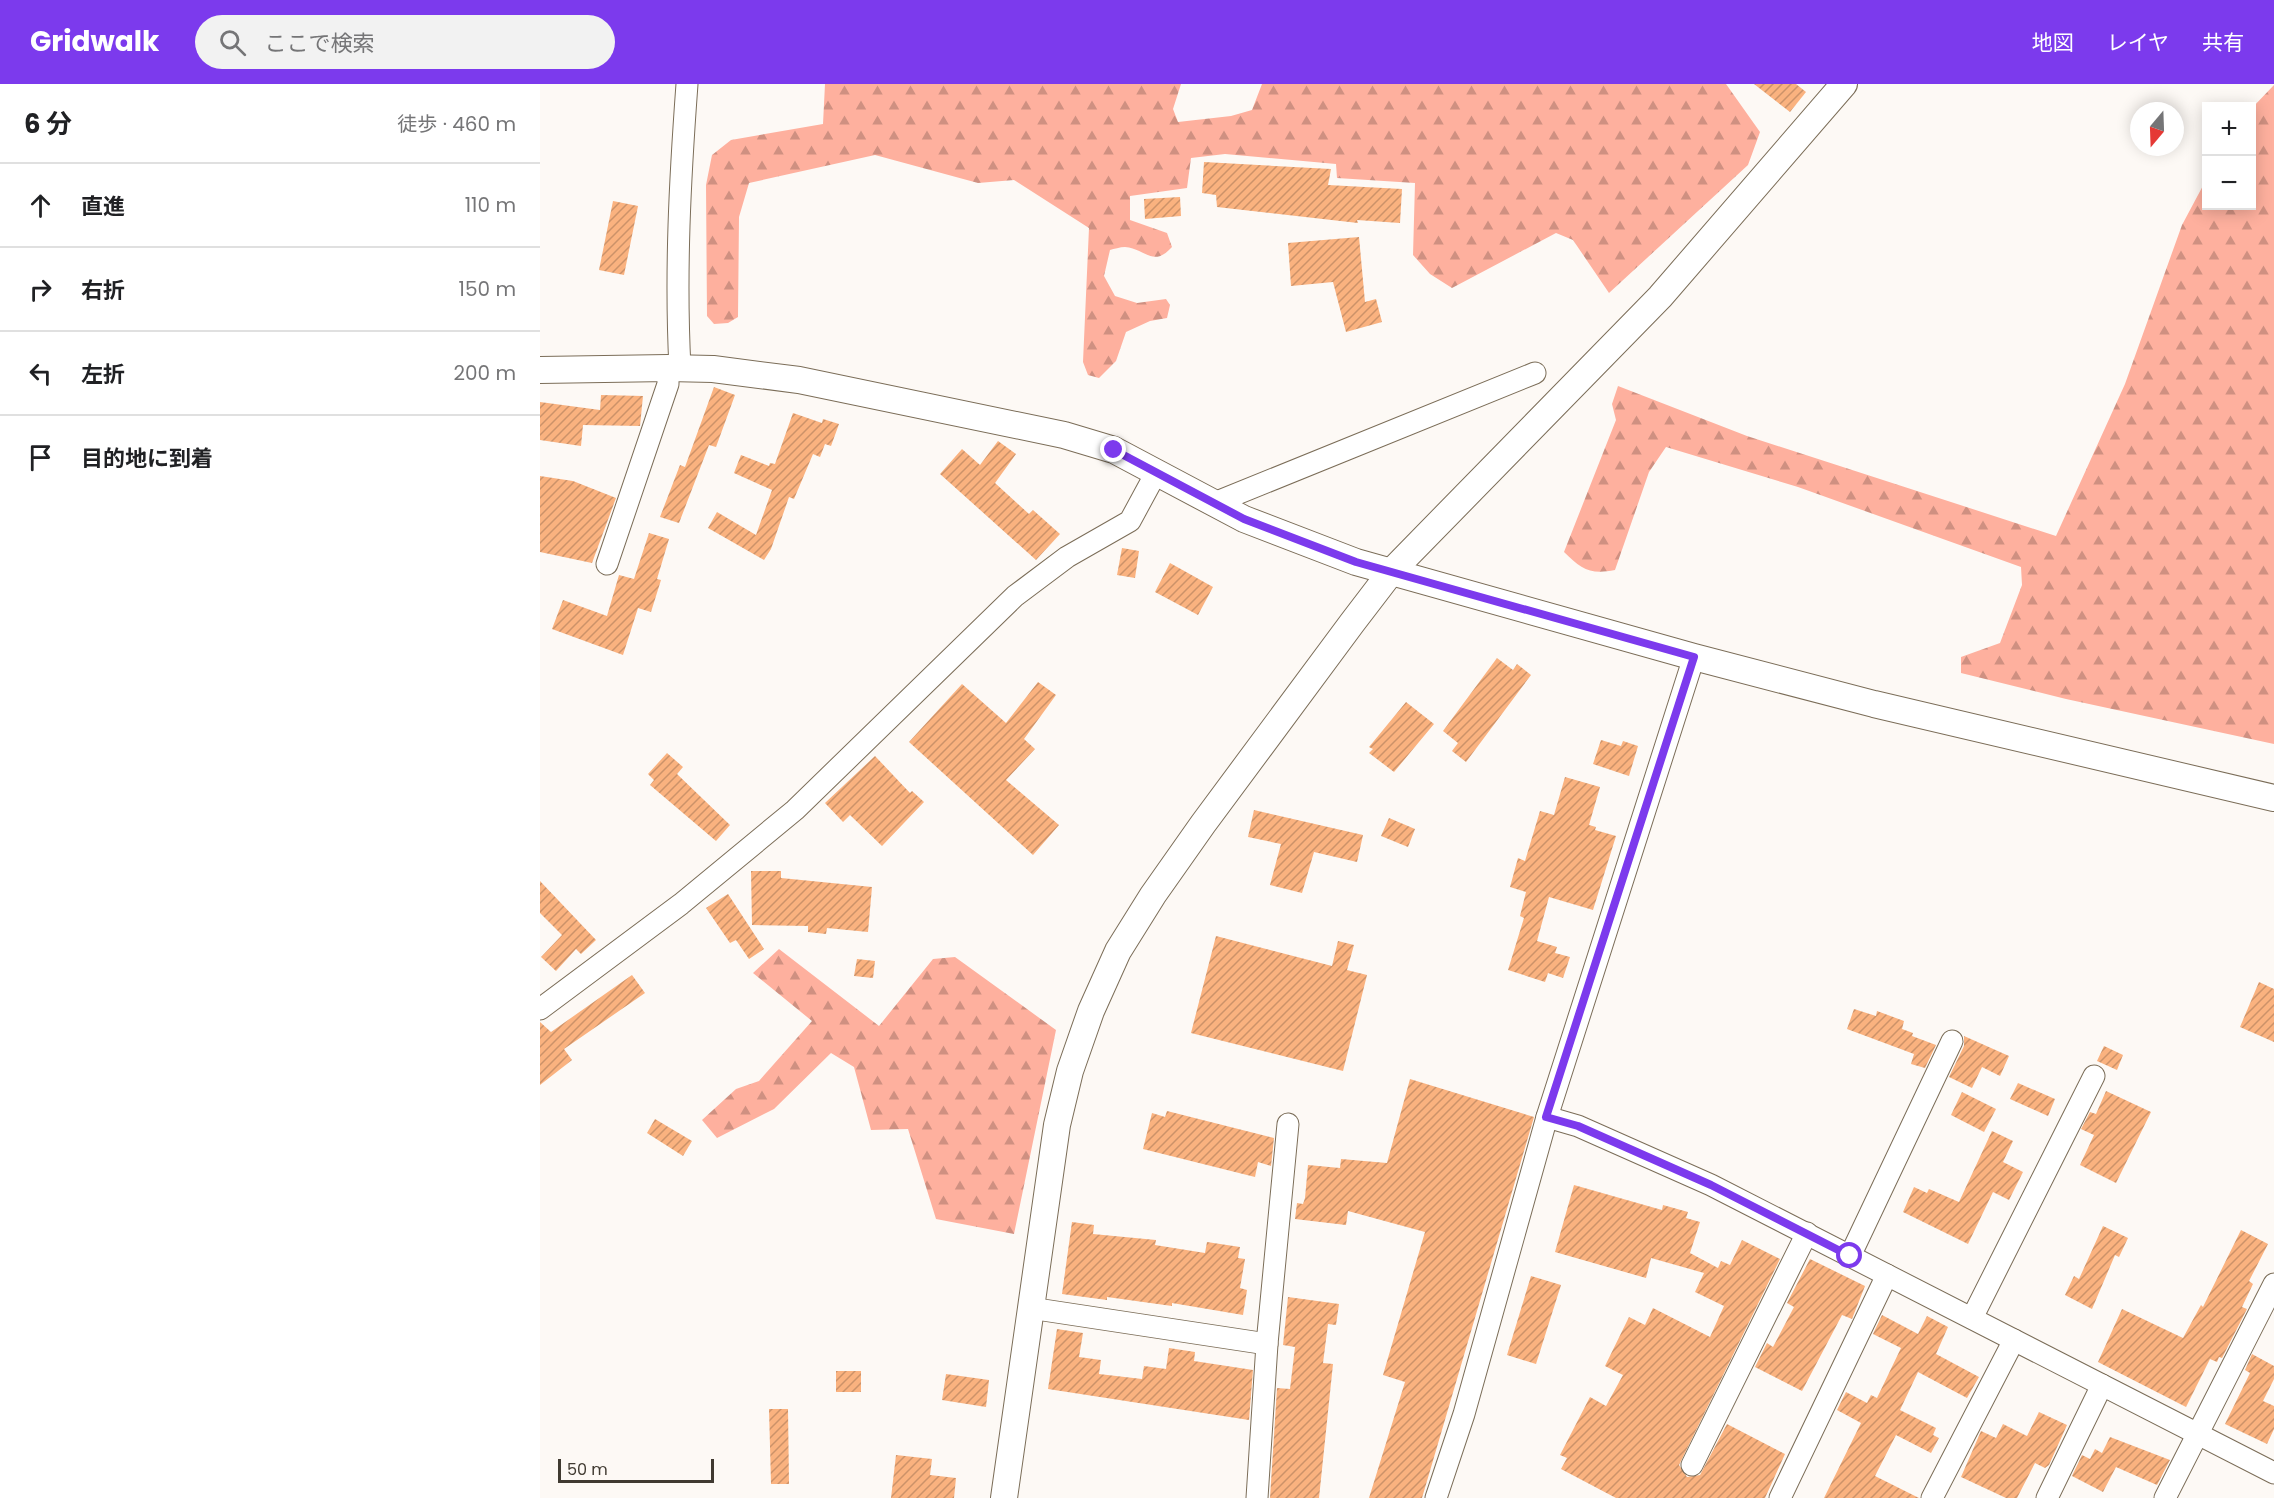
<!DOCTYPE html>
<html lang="ja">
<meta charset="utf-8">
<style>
body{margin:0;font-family:Poppins,"Noto Sans JP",sans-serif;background:#f2f2f2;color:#202124}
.controls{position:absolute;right:18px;top:18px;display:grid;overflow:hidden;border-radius:0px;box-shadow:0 3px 15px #0003}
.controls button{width:54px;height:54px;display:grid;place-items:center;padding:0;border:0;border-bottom:2px solid #e0e0e0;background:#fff;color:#202124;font:30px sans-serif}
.compass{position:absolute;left:1590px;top:18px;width:54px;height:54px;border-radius:50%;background:#fff;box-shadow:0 3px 15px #0003;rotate:199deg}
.scale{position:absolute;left:18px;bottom:15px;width:156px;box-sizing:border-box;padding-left:6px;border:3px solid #403a31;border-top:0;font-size:16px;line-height:21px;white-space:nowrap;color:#403a31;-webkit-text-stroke:4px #fdf9f5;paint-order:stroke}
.stop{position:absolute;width:18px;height:18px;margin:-14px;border:4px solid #7c3aed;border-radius:50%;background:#fff}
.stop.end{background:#7c3aed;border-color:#fff;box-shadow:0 2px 6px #0008}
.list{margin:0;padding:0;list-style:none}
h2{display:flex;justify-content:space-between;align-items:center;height:78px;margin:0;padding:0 24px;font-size:26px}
h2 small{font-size:20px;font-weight:400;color:#757577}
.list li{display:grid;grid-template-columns:39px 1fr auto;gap:18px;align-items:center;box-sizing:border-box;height:84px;padding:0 24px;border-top:2px solid #e0e0e0}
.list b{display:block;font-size:22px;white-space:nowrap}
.list em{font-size:20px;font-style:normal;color:#757577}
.icon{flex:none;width:33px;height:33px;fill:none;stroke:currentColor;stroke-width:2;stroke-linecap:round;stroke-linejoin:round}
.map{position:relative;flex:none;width:1734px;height:1414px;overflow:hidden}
header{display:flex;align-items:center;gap:36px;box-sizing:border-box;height:84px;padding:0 30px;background:#7c3aed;color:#fff}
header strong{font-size:28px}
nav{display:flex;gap:33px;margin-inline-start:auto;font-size:21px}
.search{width:420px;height:54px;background:#f2f2f2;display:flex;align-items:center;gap:15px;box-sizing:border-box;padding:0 21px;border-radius:33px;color:#757577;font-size:22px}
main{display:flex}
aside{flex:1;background:#fff}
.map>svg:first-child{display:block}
.forest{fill:url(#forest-firs)}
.building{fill:url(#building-hatch)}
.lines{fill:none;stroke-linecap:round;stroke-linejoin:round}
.minor-casing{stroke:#7b6d58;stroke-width:23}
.tertiary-casing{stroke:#7b6d58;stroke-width:28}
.minor{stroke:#fff;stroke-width:21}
.tertiary{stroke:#fff;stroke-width:26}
.route{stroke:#7c3aed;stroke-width:8}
</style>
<header>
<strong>Gridwalk</strong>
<div class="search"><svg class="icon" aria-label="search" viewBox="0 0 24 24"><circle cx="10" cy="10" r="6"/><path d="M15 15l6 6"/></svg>ここで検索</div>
<nav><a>地図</a><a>レイヤ</a><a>共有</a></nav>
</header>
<main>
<aside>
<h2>6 分<small>徒歩 · 460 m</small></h2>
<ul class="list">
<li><svg class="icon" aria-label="ahead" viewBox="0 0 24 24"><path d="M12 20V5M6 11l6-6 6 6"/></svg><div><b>直進</b></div><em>110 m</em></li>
<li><svg class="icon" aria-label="right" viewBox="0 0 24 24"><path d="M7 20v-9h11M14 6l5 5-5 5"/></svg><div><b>右折</b></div><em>150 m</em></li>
<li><svg class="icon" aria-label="left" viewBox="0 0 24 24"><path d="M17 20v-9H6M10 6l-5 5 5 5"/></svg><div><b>左折</b></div><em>200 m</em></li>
<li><svg class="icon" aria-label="arrive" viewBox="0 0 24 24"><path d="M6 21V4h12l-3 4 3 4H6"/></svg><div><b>目的地に到着</b></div></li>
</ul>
</aside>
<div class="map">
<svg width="1734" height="1414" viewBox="0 0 1734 1414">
<defs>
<pattern id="forest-firs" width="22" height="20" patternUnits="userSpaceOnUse" patternTransform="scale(1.5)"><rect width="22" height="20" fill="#feb09e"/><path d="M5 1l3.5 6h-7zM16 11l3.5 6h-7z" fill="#cf9081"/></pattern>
<pattern id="building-hatch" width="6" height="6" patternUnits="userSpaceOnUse" patternTransform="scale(1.5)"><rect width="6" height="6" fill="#fab27f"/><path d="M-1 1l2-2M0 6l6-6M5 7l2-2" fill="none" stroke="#cc9269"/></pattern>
</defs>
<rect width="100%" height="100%" fill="#fdf9f5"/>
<g class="forest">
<path d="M 285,0 L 641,0 L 633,25 L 638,38 L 691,32 L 712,26 L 722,0 L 1186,0 L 1220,48 L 1208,81 L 1069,209 L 1033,156 L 1016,149 L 912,204 L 890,190 L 873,171 L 875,99 L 797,94 L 796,80 L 685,70 L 651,74 L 647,104 L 590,112 L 590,136 L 627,149 L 632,163 C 613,184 606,165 585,163 C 580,163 574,165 570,166 L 564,192 L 575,212 L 597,219 L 626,215 L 630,221 L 627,234 L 610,237 L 586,248 L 576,277 L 559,294 L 548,291 L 543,278 L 549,144 L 474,96 L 438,99 L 335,71 L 209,99 L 199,133 L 198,233 L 188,239 L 174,240 L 167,232 L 166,101 L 172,71 L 191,56 L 283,40 Z"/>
<path d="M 1734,1 L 1734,660 L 1526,615 L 1421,589 L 1421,573 L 1460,559 L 1482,501 L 1481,483 L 1258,403 L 1126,363 L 1109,388 L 1075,486 C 1050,491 1041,485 1024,468 L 1076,336 L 1072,320 L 1078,302 L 1207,352 L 1516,452 L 1585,300 L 1642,141 L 1666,96 L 1666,122 L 1712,122 L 1712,24 Z"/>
<path d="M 239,865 L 339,942 L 393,875 L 415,873 L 516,946 L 474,1150 L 396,1135 L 368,1045 L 331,1046 L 314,983 L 291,969 L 234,1025 L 177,1054 L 162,1036 L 196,1005 L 219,997 L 272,937 L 213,889 Z"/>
</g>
<g class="building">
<path d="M 1214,0 L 1256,0 L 1266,8 L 1250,28 Z"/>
<path d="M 664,78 L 791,85 L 788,101 L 862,105 L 860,139 L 817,136 L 818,139 L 677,123 L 676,111 L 662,109 Z"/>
<path d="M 640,113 L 641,132 L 605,135 L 604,115 Z"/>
<path d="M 73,117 L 98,122 L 84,191 L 59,186 Z"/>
<path d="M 819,153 L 825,218 L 836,215 L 842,238 L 806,248 L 793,198 L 751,202 L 748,159 Z"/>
<path d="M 174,303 L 195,311 L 176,363 L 169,361 L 139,439 L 120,433 L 140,381 L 145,383 Z"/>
<path d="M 61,311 L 103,312 L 100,342 L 43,341 L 41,362 L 0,356 L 0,318 L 60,326 Z"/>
<path d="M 253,329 L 282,339 L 283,335 L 299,340 L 291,362 L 285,360 L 280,373 L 273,370 L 254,415 L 249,413 L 231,465 L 224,476 L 168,444 L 177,428 L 216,451 L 232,406 L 194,389 L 201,371 L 229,382 L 230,379 L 235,380 Z"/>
<path d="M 458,357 L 476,370 L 455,399 L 489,430 L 493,426 L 520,450 L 496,476 L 400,390 L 422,365 L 440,381 Z"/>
<path d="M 0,392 L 33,397 L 76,414 L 52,479 L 0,468 Z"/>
<path d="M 109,449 L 129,455 L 117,495 L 121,496 L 111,528 L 98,524 L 83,571 L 12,545 L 23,516 L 67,532 L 79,491 L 94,495 Z"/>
<path d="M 582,464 L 599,467 L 595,494 L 577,491 Z"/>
<path d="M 630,479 L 673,503 L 658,531 L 615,508 Z"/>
<path d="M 957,574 L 973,586 L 977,580 L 991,591 L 926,678 L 912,667 L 918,659 L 903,647 Z"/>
<path d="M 498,598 L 516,611 L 484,655 L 495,665 L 466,696 L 519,741 L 493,771 L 369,658 L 422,600 L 466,639 Z"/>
<path d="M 866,618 L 894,640 L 854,688 L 829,669 L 833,665 L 829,663 Z"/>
<path d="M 1061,656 L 1081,662 L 1083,657 L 1098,662 L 1089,692 L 1053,680 Z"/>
<path d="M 127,669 L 143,683 L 137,690 L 190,741 L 176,757 L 110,701 L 114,696 L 108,690 Z"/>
<path d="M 335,672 L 370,709 L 372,707 L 384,718 L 342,762 L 310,731 L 303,738 L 285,719 Z"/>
<path d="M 1025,693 L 1060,703 L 1049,741 L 1056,743 L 1055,746 L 1076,752 L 1053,826 L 1009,813 L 997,857 L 1017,863 L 1015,869 L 1030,873 L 1023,894 L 1008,889 L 1005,898 L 968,886 L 984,834 L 980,832 L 986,808 L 970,803 L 978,774 L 985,777 L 1000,727 L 1014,731 Z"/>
<path d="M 714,726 L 823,751 L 817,778 L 774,768 L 762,809 L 730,801 L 741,760 L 708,753 Z"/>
<path d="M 849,734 L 875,745 L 868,763 L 841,752 Z"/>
<path d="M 211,787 L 241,787 L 241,794 L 332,803 L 328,848 L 287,844 L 286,850 L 268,848 L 268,842 L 212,841 Z"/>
<path d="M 0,797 L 56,856 L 41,870 L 36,865 L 16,887 L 1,873 L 22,851 L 0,829 Z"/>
<path d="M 188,810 L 224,865 L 209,875 L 196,856 L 190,859 L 166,824 Z"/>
<path d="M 676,852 L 792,882 L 798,857 L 814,861 L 807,886 L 827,891 L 803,987 L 651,949 Z"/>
<path d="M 317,875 L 335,877 L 333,894 L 314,892 Z"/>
<path d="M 92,891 L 105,909 L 24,965 L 32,976 L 0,1001 L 0,938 L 11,948 Z"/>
<path d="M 1719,898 L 1734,905 L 1734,958 L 1700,943 Z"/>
<path d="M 1314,925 L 1336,932 L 1337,927 L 1364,937 L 1362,945 L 1373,949 L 1372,952 L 1396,961 L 1385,984 L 1371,980 L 1374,970 L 1307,945 Z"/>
<path d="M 1424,952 L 1469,972 L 1460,992 L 1442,983 L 1432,1004 L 1409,993 L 1424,962 Z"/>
<path d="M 1564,962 L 1583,971 L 1577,986 L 1557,977 Z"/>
<path d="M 870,995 L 994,1033 L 882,1414 L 829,1414 L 865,1298 L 843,1291 L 885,1148 L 808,1127 L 806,1141 L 755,1135 L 757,1119 L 763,1120 L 765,1114 L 768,1081 L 800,1084 L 801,1075 L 847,1079 Z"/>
<path d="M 1478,999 L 1515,1015 L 1508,1032 L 1470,1015 Z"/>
<path d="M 1566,1007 L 1611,1028 L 1576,1099 L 1540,1081 L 1554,1051 L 1541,1045 L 1550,1028 L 1556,1030 Z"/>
<path d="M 1422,1008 L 1456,1025 L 1444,1048 L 1411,1031 Z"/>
<path d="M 627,1027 L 734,1054 L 731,1082 L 718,1078 L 715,1093 L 603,1065 L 612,1029 L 625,1033 Z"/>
<path d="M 115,1035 L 152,1057 L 143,1072 L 107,1049 Z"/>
<path d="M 1452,1047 L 1473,1057 L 1463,1078 L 1483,1088 L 1469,1116 L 1453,1108 L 1428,1160 L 1363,1128 L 1374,1103 L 1387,1109 L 1389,1105 L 1419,1118 Z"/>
<path d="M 1034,1101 L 1122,1126 L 1123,1121 L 1148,1128 L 1146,1134 L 1160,1138 L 1150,1169 L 1178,1184 L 1181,1177 L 1190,1181 L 1202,1156 L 1240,1175 L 1139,1381 L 1147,1393 L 1160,1391 L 1187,1340 L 1245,1370 L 1225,1414 L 1076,1414 L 1021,1385 L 1027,1374 L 1020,1371 L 1050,1313 L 1066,1322 L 1083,1291 L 1065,1282 L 1089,1233 L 1105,1241 L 1113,1224 L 1170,1253 L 1184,1222 L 1155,1208 L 1164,1189 L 1111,1174 L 1106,1194 L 1015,1168 Z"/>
<path d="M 532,1138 L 554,1141 L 553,1150 L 616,1156 L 615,1161 L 665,1169 L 667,1158 L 700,1163 L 698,1174 L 705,1175 L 700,1204 L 707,1206 L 703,1231 L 632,1219 L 632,1222 L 567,1213 L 567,1216 L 522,1210 Z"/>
<path d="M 1563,1142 L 1588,1154 L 1579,1173 L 1575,1171 L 1552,1225 L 1525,1211 L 1534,1192 L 1539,1195 Z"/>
<path d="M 1701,1146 L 1728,1160 L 1709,1197 L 1713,1200 L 1702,1223 L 1707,1225 L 1682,1274 L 1679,1273 L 1677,1278 L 1670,1275 L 1646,1323 L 1558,1278 L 1582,1225 L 1643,1254 L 1661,1221 L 1663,1223 Z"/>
<path d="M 1270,1175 L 1325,1202 L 1312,1235 L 1302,1231 L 1262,1307 L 1215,1283 L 1227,1259 L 1233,1263 L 1254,1223 L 1247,1219 Z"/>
<path d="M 991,1192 L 1021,1201 L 996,1280 L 967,1271 Z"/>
<path d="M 748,1213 L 799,1220 L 796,1241 L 788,1240 L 783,1279 L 793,1280 L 779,1414 L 730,1414 L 737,1304 L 750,1305 L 755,1263 L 743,1261 Z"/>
<path d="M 1342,1231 L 1378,1250 L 1387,1232 L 1408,1243 L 1396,1270 L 1439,1293 L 1427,1314 L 1378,1288 L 1360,1326 L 1396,1344 L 1393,1351 L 1399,1354 L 1391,1369 L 1356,1351 L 1335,1392 L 1379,1414 L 1284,1414 L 1321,1339 L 1297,1326 L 1306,1308 L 1327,1319 L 1331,1311 L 1337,1314 L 1361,1264 L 1333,1250 Z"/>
<path d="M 517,1245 L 543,1249 L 539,1273 L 561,1276 L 559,1290 L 602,1295 L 604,1282 L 626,1285 L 629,1264 L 655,1268 L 654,1277 L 713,1286 L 709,1336 L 508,1305 Z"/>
<path d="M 1712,1270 L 1734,1282 L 1734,1295 L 1723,1317 L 1734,1322 L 1734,1345 L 1727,1360 L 1685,1340 L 1710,1289 L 1705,1286 Z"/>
<rect x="296" y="1287" width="25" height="21"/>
<path d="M 406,1290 L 449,1296 L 446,1323 L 402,1316 Z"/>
<path d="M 229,1325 L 248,1325 L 249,1400 L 231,1400 Z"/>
<path d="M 1499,1328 L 1527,1341 L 1509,1381 L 1505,1384 L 1495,1379 L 1477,1414 L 1466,1414 L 1421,1393 L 1441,1347 L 1456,1354 L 1463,1340 L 1487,1352 Z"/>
<path d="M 1570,1353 L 1630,1376 L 1617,1401 L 1576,1383 L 1563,1408 L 1532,1392 L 1542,1371 L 1550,1375 L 1555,1365 L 1562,1369 Z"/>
<path d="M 356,1371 L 392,1375 L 390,1391 L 416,1394 L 414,1414 L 351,1414 Z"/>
</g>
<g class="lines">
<g class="minor-casing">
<g id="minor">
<path d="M 140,284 C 135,189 140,95 147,0"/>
<path d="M 672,420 L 995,289"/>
<path d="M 67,480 L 128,300 L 128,284"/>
<path d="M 0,925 L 141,820 L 255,726 L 475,512 L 527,473 L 590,437 L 616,389"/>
<path d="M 1007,1033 L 1038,1042 L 1171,1101 L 1734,1389"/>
<path d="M 1310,1172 L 1412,957"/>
<path d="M 490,1224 L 727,1260"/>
<path d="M 1432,1234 L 1554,992"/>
<path d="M 1152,1381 L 1267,1149"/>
<path d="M 717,1414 L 727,1260 L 748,1040"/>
<path d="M 896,1414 L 924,1330 L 1007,1033 L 1154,573"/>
<path d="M 1240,1414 L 1347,1191"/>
<path d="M 1392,1414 L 1474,1256"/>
<path d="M 1507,1414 L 1562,1301"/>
<path d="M 1625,1414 L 1734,1200"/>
</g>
</g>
<g class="tertiary-casing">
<g id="tertiary">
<path d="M 0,286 L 128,284 L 173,285 L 259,296 L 524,351 L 574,366 L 704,435 L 816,478 L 1154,573 L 1334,620 L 1734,714"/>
<path d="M 464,1414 L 517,1041 L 530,987 L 551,927 L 578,867 L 613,811 L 663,740 L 812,539 L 851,488 L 1120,213 L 1304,0"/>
</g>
</g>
<use href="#minor" class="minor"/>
<use href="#tertiary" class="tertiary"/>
</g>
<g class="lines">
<path class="route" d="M 574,366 L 704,435 L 816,478 L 1154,573 L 1006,1033 L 1038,1042 L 1171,1101 L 1310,1172"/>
</g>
</svg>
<div class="controls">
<button>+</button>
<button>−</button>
</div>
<svg class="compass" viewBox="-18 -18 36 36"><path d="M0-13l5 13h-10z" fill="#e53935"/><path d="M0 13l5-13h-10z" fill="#757577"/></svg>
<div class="scale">50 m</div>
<div class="stop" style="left:1310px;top:1172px"></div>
<div class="stop end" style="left:574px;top:366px"></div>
</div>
</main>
